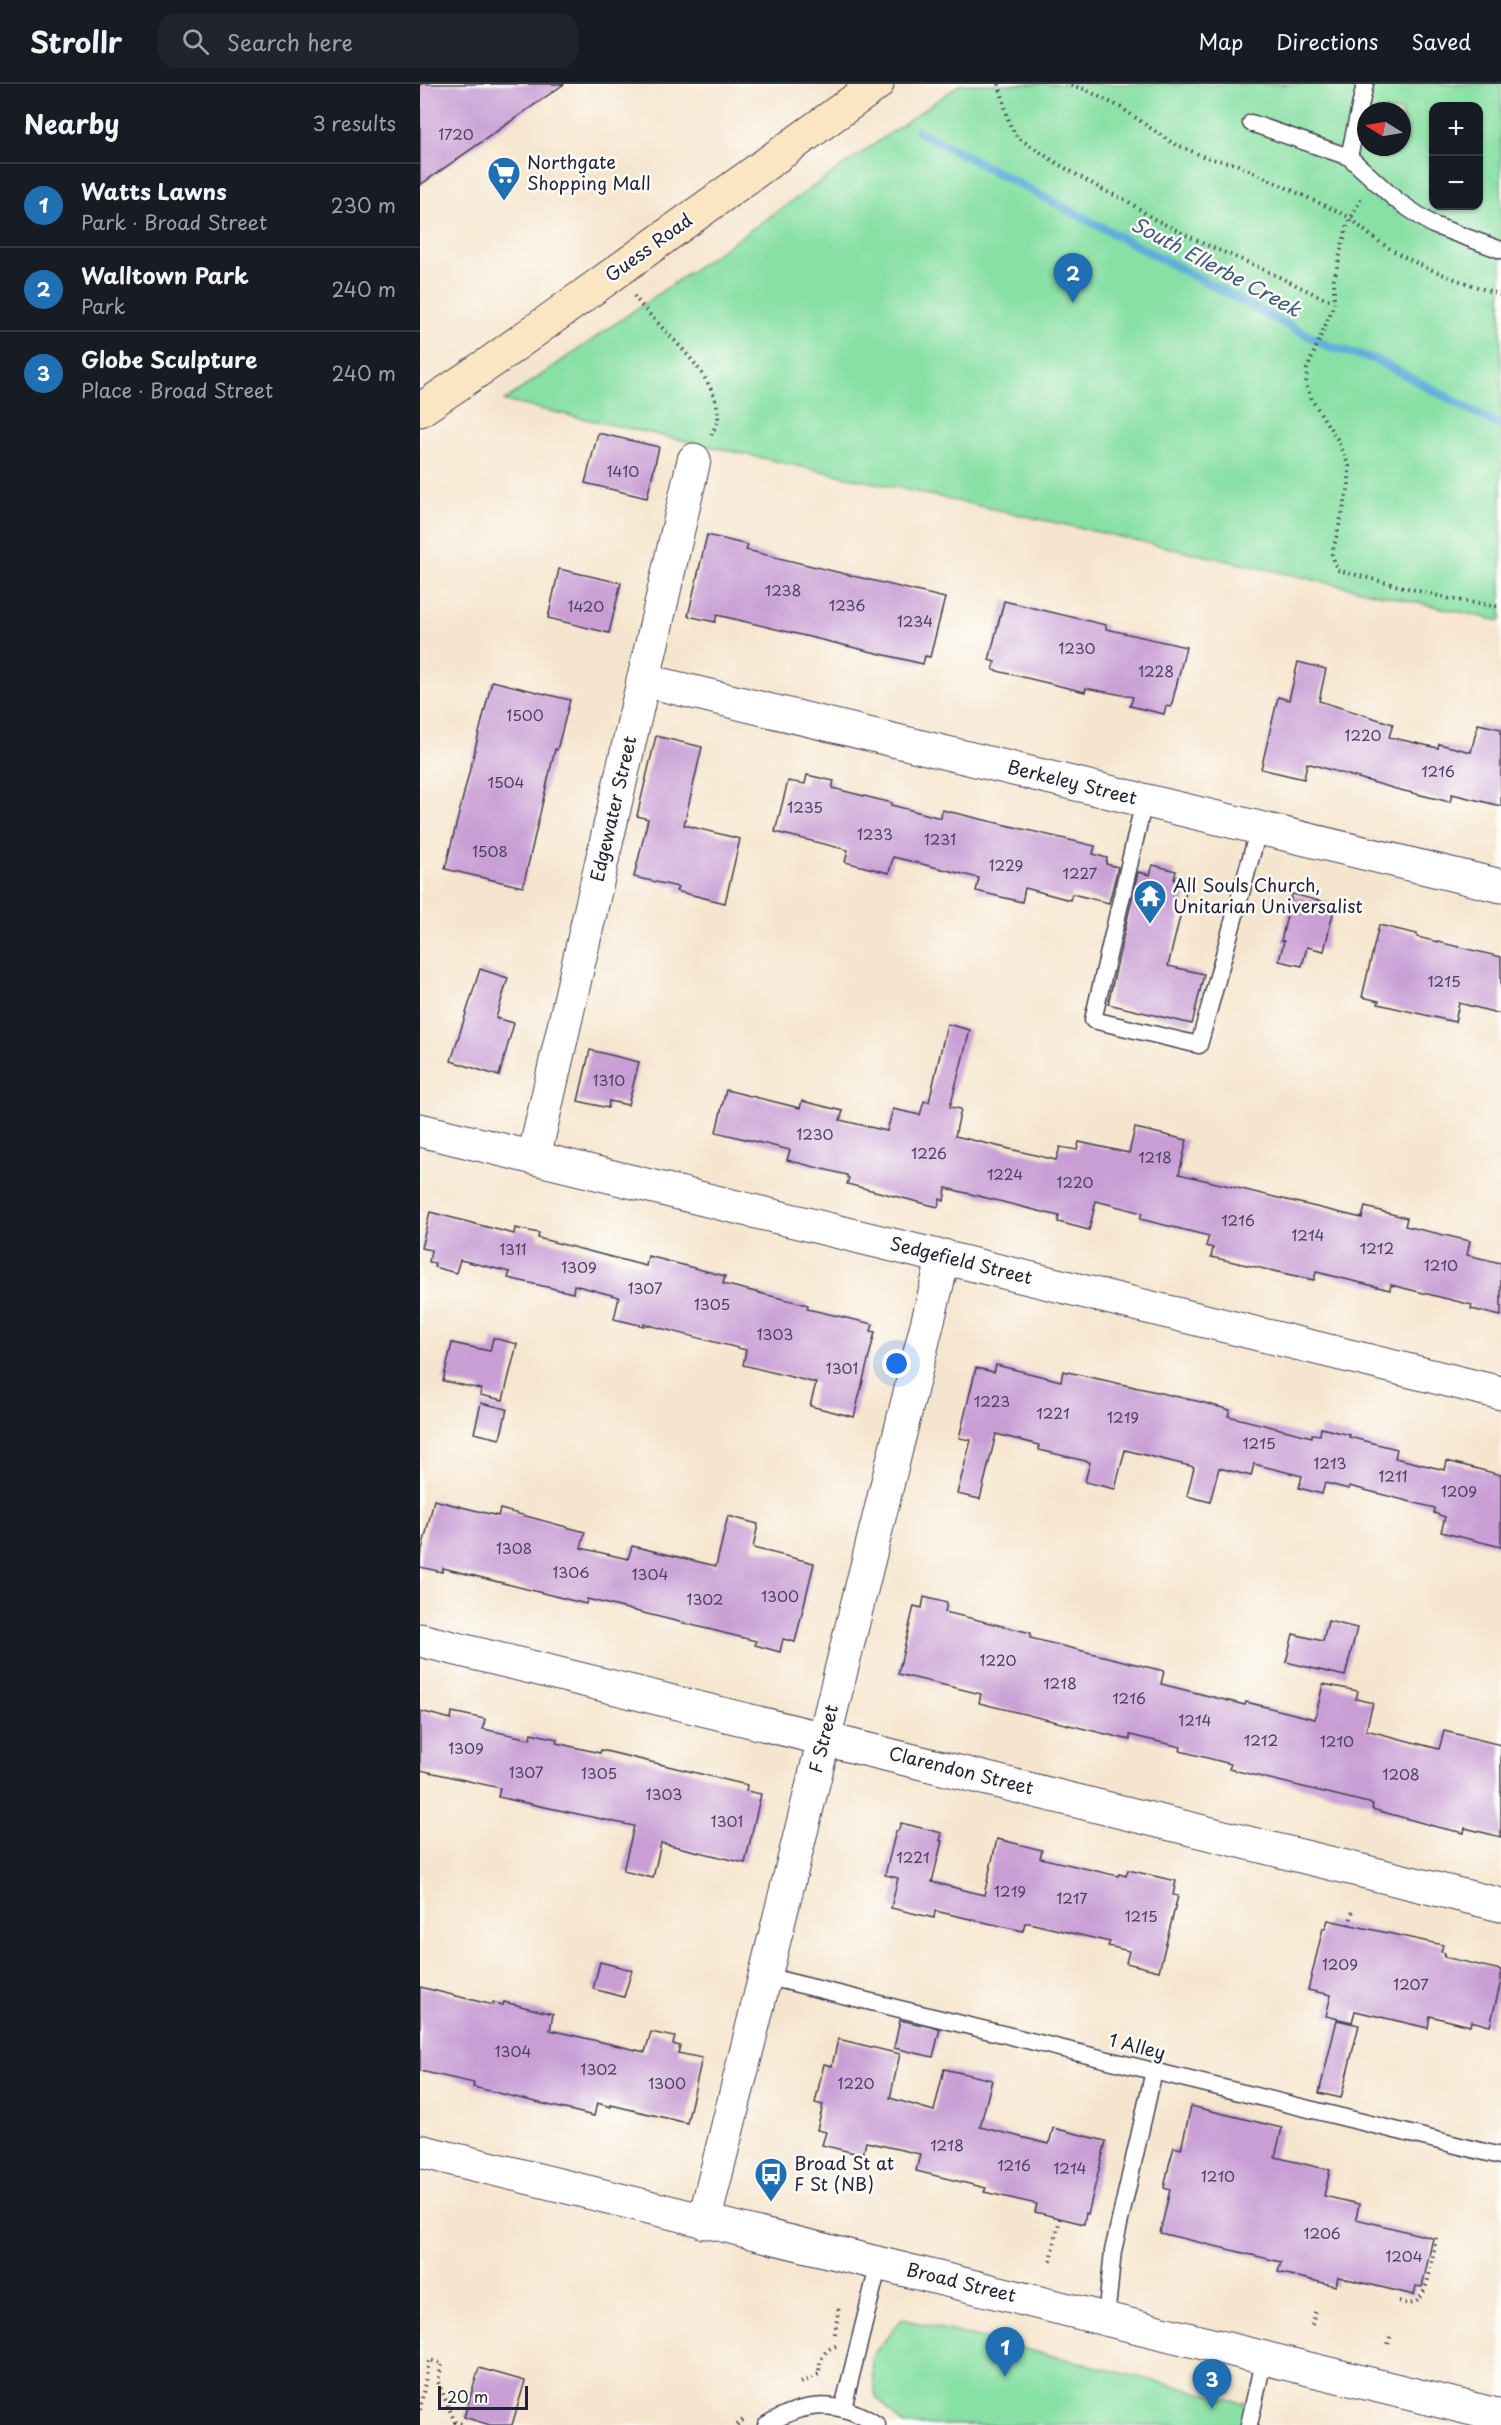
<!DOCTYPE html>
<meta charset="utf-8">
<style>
body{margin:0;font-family:"Playpen Sans",sans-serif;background:#20242c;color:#f1f3f6}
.controls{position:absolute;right:18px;top:18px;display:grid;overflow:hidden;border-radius:12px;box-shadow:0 2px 4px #0004}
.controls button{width:54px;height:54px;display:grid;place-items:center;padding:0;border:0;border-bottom:2px solid #363941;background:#171b24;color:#f1f3f6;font:30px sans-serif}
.compass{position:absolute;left:937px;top:18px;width:54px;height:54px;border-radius:50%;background:#171b24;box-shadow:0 2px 4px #0004;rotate:281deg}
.scale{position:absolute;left:18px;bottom:15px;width:90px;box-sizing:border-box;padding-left:6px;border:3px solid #22223b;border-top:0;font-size:16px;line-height:21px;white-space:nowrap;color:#22223b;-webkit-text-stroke:4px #fdfcf7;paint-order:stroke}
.you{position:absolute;left:477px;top:1280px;width:21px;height:21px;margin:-15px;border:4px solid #fff;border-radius:50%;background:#1a73e8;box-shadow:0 0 0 9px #1a73e833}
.badge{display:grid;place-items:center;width:39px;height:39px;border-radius:50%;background:#1f6fb2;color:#fff;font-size:20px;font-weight:700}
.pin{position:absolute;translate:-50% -50px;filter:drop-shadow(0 2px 3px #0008)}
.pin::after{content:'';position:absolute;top:32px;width:21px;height:18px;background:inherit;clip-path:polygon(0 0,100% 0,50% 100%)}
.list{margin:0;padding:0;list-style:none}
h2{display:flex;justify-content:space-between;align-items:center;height:78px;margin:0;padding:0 24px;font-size:26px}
h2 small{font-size:20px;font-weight:400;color:#9ea1a6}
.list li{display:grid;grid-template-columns:39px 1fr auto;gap:18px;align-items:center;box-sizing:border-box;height:84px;padding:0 24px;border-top:2px solid #363941}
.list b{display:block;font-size:22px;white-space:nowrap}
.list p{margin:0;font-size:20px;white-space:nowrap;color:#9ea1a6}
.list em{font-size:20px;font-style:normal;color:#9ea1a6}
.icon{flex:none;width:33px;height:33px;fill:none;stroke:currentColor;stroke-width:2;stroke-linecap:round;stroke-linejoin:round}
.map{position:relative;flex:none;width:1081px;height:2341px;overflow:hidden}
header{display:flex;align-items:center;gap:36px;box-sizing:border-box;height:84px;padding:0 30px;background:#171b24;border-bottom:2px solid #363941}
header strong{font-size:28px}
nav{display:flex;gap:33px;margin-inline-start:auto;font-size:21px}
.search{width:420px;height:54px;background:#20242c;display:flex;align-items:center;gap:15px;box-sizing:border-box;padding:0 21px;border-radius:18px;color:#9ea1a6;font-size:22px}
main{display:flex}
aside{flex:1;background:#171b24}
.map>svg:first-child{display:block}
.green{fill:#88e0a4;stroke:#558170;stroke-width:1.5;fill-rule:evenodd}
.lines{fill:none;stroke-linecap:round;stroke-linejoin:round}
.stream{stroke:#61aeda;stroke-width:9}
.building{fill:#c89ed5}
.service-casing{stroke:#423f51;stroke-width:19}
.minor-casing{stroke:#423f51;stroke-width:35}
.tertiary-casing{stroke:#423f51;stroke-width:35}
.secondary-casing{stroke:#423f51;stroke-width:35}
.path{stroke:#423f51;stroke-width:4;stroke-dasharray:1.5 4.5;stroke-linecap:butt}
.service{stroke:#fff;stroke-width:16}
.minor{stroke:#fff;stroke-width:33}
.tertiary{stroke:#fff;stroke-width:33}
.secondary{stroke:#fbe6c3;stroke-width:33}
.labels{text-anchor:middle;stroke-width:5;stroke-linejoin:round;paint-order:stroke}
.number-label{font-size:15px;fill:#4c4162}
.poi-label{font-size:18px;fill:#22223b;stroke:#fdfcf7;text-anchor:start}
.street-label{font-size:18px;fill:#22223b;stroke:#fdfcf7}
.water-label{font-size:20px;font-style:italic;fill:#3b5a7b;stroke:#fdfcf7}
</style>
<header>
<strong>Strollr</strong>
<div class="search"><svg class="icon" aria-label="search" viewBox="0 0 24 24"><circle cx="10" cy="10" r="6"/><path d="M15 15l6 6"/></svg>Search here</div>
<nav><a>Map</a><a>Directions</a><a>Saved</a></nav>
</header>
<main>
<aside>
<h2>Nearby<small>3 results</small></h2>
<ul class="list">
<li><span class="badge">1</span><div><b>Watts Lawns</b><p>Park · Broad Street</p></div><em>230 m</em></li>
<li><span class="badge">2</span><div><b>Walltown Park</b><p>Park</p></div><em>240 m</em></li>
<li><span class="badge">3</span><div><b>Globe Sculpture</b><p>Place · Broad Street</p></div><em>240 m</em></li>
</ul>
</aside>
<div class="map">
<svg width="1081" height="2341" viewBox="0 0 1081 2341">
<rect width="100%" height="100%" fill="#fdfcf7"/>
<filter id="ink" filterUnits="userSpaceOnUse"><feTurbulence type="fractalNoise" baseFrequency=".0167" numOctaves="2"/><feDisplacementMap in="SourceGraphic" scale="12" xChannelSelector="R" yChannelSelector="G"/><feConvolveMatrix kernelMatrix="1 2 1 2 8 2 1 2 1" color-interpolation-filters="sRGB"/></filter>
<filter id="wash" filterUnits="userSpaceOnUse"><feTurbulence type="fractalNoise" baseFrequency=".008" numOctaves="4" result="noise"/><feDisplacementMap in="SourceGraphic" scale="24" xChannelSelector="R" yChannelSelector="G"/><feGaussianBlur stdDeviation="1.35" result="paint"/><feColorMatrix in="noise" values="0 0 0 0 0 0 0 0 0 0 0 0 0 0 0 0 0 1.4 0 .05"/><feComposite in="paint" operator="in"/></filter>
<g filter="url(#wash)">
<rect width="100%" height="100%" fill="#f6e5ce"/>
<g class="green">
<path d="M 541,0 L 1081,0 L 1081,537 L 84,317 ZM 1014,22 L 1058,22 L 1058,122 L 1014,122 ZM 946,27 L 982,27 L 982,63 L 946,63 Z"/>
<path d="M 482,2235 L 833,2321 L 829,2341 L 484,2341 L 456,2313 L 451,2273 Z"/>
</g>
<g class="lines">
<path class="stream" d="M 498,47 L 908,262 L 957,276 L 1081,342"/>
</g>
<g id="blocks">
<g class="building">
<path d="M 0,0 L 144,0 L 0,101 Z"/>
<path d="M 178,349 L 239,363 L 227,414 L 165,399 Z"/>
<path d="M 287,451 L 328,461 L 326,466 L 525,514 L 510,573 L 505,572 L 503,580 L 297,531 L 295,538 L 268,532 Z"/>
<path d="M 139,485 L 201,499 L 189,549 L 128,534 Z"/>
<path d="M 584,517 L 686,541 L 686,545 L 766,563 L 751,623 L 746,622 L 744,630 L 710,622 L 713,613 L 666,604 L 665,608 L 573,586 L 575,578 L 569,576 Z"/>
<path d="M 878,578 L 906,585 L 899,617 L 973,640 L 969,653 L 1018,664 L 1019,660 L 1051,668 L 1058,640 L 1081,645 L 1081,722 L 1032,710 L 1030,718 L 976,705 L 887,679 L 884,695 L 841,685 L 858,613 L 869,616 Z"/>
<path d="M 72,597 L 150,616 L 137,666 L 135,665 L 103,803 L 25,785 Z"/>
<path d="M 236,652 L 282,663 L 264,741 L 320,755 L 305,819 L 256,807 L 258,803 L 214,793 L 228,735 L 217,732 Z"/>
<path d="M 387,691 L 414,697 L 412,704 L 472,719 L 471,721 L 521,734 L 522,726 L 675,762 L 673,770 L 687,774 L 686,780 L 698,783 L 689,819 L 652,810 L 650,816 L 605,804 L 602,818 L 556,807 L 559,794 L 473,773 L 469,789 L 425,778 L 428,766 L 355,748 L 368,697 L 385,700 Z"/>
<path d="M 733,781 L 756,787 L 754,796 L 768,800 L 748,882 L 784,890 L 772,940 L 688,920 L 718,788 L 730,791 Z"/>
<path d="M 872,810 L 915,821 L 904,867 L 887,863 L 882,882 L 859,877 L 864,857 L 861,857 Z"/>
<path d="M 959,841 L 997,850 L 997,853 L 1081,873 L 1081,930 L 1039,919 L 1035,938 L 958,920 L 959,917 L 942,913 Z"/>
<path d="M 60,885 L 88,894 L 76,934 L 94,939 L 79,992 L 31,977 Z"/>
<path d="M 527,940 L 550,946 L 530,1023 L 541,1025 L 535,1052 L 636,1076 L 640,1063 L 657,1066 L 659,1058 L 709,1069 L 715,1044 L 767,1056 L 759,1090 L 942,1134 L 945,1123 L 987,1134 L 985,1142 L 1050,1157 L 1047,1171 L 1081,1179 L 1081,1232 L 1051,1225 L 1052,1221 L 971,1201 L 970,1206 L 896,1188 L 894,1196 L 791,1173 L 793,1164 L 786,1162 L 789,1152 L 720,1135 L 722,1129 L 676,1117 L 669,1146 L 638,1138 L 639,1132 L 526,1104 L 524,1117 L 520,1115 L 518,1123 L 427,1100 L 429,1094 L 427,1093 L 427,1091 L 367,1076 L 370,1066 L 296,1048 L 306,1006 L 380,1024 L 382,1017 L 423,1027 L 420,1036 L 467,1047 L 473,1025 L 500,1031 L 504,1017 L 509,1018 Z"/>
<path d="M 170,966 L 219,978 L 208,1021 L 189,1017 L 188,1024 L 158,1017 Z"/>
<path d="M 10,1128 L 94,1150 L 95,1144 L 119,1149 L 118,1154 L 226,1182 L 228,1172 L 305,1192 L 303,1200 L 388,1221 L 387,1225 L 453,1240 L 451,1247 L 455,1248 L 434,1333 L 390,1322 L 396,1299 L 323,1281 L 326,1266 L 224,1240 L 224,1242 L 194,1235 L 199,1213 L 154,1201 L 153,1209 L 88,1194 L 90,1188 L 40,1176 L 36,1189 L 14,1183 L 15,1179 L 9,1178 L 11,1166 L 1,1164 Z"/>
<path d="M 73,1254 L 97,1260 L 83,1316 L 60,1311 L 61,1305 L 23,1297 L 32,1259 L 70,1267 Z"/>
<path d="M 576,1281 L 641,1297 L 643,1287 L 781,1318 L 810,1326 L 808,1332 L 892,1353 L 892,1350 L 900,1351 L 901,1344 L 930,1351 L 929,1353 L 977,1365 L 975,1374 L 1025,1386 L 1027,1377 L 1081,1391 L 1081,1463 L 1021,1448 L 1025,1433 L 1014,1429 L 1015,1424 L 929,1402 L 929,1405 L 905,1399 L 902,1410 L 879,1404 L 882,1392 L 834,1380 L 831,1392 L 799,1384 L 790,1418 L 767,1412 L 774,1383 L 705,1366 L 695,1405 L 665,1398 L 670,1378 L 619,1366 L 619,1361 L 576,1350 L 560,1415 L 537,1410 L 551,1356 L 539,1354 L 556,1284 L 574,1288 Z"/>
<path d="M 61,1319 L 87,1325 L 80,1355 L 54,1349 Z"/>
<path d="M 14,1416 L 78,1432 L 80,1425 L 165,1448 L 161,1464 L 208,1475 L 212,1462 L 296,1482 L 308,1432 L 338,1440 L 333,1464 L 394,1479 L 375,1558 L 363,1555 L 360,1568 L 335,1561 L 336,1557 L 167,1515 L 166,1520 L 23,1484 L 22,1488 L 0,1483 L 0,1474 Z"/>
<path d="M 504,1513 L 527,1519 L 525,1528 L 611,1549 L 610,1554 L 744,1587 L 741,1600 L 825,1621 L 826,1618 L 895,1635 L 903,1600 L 938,1607 L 936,1615 L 953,1619 L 946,1646 L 1019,1665 L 1024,1647 L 1081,1661 L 1081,1753 L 1045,1744 L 1044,1749 L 1017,1743 L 952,1725 L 953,1720 L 809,1685 L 811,1680 L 760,1667 L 761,1663 L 710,1651 L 710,1656 L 559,1619 L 561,1610 L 478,1590 L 494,1522 L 502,1524 Z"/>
<path d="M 908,1537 L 937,1544 L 925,1592 L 866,1578 L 873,1550 L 903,1557 Z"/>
<path d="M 0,1627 L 31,1635 L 32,1628 L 65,1635 L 63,1645 L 110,1655 L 111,1649 L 137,1655 L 136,1659 L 180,1669 L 181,1666 L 327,1701 L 326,1707 L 341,1710 L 325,1779 L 241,1759 L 233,1794 L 203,1787 L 214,1742 L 78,1713 L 80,1704 L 0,1686 Z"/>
<path d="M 481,1739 L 522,1749 L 520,1757 L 522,1757 L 512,1798 L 564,1811 L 577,1755 L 622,1766 L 620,1774 L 698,1792 L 699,1790 L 706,1792 L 708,1786 L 756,1797 L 753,1811 L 758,1812 L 739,1887 L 706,1879 L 709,1867 L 688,1862 L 690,1858 L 609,1839 L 605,1839 L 603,1847 L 515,1827 L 514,1834 L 471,1824 L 478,1794 L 465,1791 L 476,1747 L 478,1747 Z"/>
<path d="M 908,1836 L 1023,1861 L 1021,1868 L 1025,1869 L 1024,1873 L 1081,1886 L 1081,1897 L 1070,1942 L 1051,1937 L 1050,1942 L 1010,1932 L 1008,1944 L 935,1927 L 932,1938 L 906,1932 L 911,1911 L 888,1906 L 903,1844 L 905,1845 Z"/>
<path d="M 180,1878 L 212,1886 L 204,1913 L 173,1905 Z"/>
<path d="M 0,1903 L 73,1921 L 73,1918 L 83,1921 L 84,1918 L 133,1930 L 130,1946 L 225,1968 L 231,1948 L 255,1953 L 253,1960 L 260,1962 L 258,1969 L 282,1974 L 267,2039 L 191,2021 L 191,2023 L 177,2019 L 174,2032 L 53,2003 L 54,1999 L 0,1987 Z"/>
<path d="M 480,1936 L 520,1945 L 513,1973 L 474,1964 Z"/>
<path d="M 917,1936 L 939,1941 L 921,2014 L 899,2009 Z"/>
<path d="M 418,1955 L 480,1970 L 470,2014 L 514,2027 L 524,1985 L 572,1996 L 560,2043 L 629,2060 L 633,2044 L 686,2057 L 668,2130 L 666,2129 L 664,2140 L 615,2128 L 617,2120 L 564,2108 L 566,2104 L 496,2087 L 500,2070 L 446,2058 L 443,2071 L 402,2061 L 406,2048 L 397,2046 L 403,2021 L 395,2019 L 404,1980 L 412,1982 Z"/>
<path d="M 771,2022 L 862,2044 L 855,2073 L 910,2086 L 904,2112 L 939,2120 L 936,2135 L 1013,2154 L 1002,2203 L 996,2202 L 994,2211 L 918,2193 L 916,2202 L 858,2188 L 861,2178 L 740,2149 L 750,2106 L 744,2104 L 749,2081 L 754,2063 L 761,2065 Z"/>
<path d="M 59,2284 L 105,2297 L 92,2341 L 70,2341 L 44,2333 Z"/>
</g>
</g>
</g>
<g filter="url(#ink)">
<use href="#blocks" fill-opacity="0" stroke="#423f51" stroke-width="1.5"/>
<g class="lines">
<g class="service-casing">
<g id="service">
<path d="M 831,39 L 929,73 L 976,116 L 1013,141 L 1081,166"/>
<path d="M 929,73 L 945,0"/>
<path d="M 724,717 L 673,936 L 779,961 L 839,744"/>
<path d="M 345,1892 L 1081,2072"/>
<path d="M 686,2235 L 693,2167 L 734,1987"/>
<path d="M 423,2324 L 459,2179"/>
<path d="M 346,2341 C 384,2317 419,2315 457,2341"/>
<path d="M 829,2341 L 844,2273"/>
</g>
</g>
<g class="minor-casing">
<g id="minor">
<path d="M 223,596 L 1081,802"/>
<path d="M 0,1046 L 1081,1309"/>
<path d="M 114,1073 L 274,376"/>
<path d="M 0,1556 L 1081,1821"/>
<path d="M 284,2138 L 524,1172"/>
</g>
</g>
<g class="tertiary-casing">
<path id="tertiary" d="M 0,2067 L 1081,2332"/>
</g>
<g class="secondary-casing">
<path id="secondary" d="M 0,326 L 74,276 L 457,0"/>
</g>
<g class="path">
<path d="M 579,0 L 590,41 L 597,53 L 643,83 L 685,107 L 706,116 L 732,134 L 782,159 L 834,181 L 905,215 L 914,216"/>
<path d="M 645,0 L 664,5 L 700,23 L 751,58 L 787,74 L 816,80 L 931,134 C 971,175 1028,193 1081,211"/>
<path d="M 941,115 L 927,142 L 914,195 L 914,221 L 887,285 L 886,301 L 892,316 L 917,355 L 929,382 L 929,402 L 912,470 L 917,486 L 1030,515 L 1081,523"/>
<path d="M 214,212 C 240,247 298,288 298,334 C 298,339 294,345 291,351"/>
<path d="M 929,1841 L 933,1826"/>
<path d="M 631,2177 L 640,2134"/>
<path d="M 979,2217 C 983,2218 988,2220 993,2219 C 1009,2215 1013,2167 1016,2153"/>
<path d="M 892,2241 L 895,2227"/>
<path d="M 415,2250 L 419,2221"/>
<path d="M 968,2260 L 971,2250"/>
<path d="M 381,2299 L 399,2290 C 399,2277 403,2266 416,2262"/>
<path d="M 0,2326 L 9,2276 L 22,2279 L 18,2298 L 35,2338 L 45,2341"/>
<path d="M 317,2341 L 324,2335"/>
</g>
<use href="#service" class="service"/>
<use href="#minor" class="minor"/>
<use href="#tertiary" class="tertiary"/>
<use href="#secondary" class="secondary"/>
</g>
</g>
<defs>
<g id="supermarket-pin" transform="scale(1.725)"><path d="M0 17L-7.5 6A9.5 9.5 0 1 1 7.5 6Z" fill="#1f6fb2" stroke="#fdfcf7"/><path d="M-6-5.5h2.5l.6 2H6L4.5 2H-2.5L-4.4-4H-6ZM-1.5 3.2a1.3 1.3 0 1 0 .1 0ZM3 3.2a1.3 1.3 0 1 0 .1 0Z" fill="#fff"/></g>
<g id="temple-pin" transform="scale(1.725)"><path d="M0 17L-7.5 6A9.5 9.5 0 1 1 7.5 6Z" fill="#1f6fb2" stroke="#fdfcf7"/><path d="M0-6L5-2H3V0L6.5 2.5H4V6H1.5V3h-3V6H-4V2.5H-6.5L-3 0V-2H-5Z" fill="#fff"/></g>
<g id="bus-pin" transform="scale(1.725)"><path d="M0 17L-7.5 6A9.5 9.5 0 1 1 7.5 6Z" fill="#1f6fb2" stroke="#fdfcf7"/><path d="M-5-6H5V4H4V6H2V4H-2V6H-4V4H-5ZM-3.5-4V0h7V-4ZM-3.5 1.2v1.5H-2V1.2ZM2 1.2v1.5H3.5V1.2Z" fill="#fff"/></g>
</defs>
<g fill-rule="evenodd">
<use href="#supermarket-pin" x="84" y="89"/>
<use href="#temple-pin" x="730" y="812"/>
<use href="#bus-pin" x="351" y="2090"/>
</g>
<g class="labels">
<g class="number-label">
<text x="36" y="56">1720</text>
<text x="203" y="393">1410</text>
<text x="363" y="512">1238</text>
<text x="427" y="527">1236</text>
<text x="166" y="528">1420</text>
<text x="495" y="543">1234</text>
<text x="657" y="570">1230</text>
<text x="736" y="593">1228</text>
<text x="105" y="637">1500</text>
<text x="943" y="657">1220</text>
<text x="1018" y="693">1216</text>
<text x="86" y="704">1504</text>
<text x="385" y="729">1235</text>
<text x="455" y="756">1233</text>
<text x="520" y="761">1231</text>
<text x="70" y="773">1508</text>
<text x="586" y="787">1229</text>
<text x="660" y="795">1227</text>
<text x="1024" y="903">1215</text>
<text x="189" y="1002">1310</text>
<text x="395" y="1056">1230</text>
<text x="509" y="1075">1226</text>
<text x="735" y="1079">1218</text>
<text x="585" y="1096">1224</text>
<text x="655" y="1104">1220</text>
<text x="818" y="1142">1216</text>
<text x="888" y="1157">1214</text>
<text x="957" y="1170">1212</text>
<text x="93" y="1171">1311</text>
<text x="1021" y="1187">1210</text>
<text x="159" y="1189">1309</text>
<text x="225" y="1210">1307</text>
<text x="292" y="1226">1305</text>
<text x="355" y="1256">1303</text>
<text x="422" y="1290">1301</text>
<text x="572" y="1323">1223</text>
<text x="633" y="1335">1221</text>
<text x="703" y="1339">1219</text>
<text x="839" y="1365">1215</text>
<text x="910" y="1385">1213</text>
<text x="973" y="1398">1211</text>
<text x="1039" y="1413">1209</text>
<text x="94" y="1470">1308</text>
<text x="151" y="1494">1306</text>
<text x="230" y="1496">1304</text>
<text x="360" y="1518">1300</text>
<text x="285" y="1521">1302</text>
<text x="578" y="1582">1220</text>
<text x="640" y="1605">1218</text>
<text x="709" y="1620">1216</text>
<text x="775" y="1642">1214</text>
<text x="841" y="1662">1212</text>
<text x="917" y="1663">1210</text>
<text x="46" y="1670">1309</text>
<text x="106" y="1694">1307</text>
<text x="179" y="1695">1305</text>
<text x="981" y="1696">1208</text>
<text x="244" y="1716">1303</text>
<text x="307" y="1743">1301</text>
<text x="493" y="1779">1221</text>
<text x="590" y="1813">1219</text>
<text x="652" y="1820">1217</text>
<text x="721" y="1838">1215</text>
<text x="920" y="1886">1209</text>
<text x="991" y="1906">1207</text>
<text x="93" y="1973">1304</text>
<text x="179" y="1991">1302</text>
<text x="247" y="2005">1300</text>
<text x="436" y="2005">1220</text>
<text x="527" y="2067">1218</text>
<text x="594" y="2087">1216</text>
<text x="650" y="2090">1214</text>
<text x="798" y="2098">1210</text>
<text x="902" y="2155">1206</text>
<text x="984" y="2178">1204</text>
</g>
<g class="poi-label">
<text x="107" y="85">Northgate<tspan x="107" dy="21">Shopping Mall</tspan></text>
<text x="753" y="808">All Souls Church,<tspan x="753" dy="21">Unitarian Universalist</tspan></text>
<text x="374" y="2086">Broad St at<tspan x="374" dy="21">F St (NB)</tspan></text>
</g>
<g class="street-label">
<text transform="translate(229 164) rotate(-36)" y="6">Guess Road</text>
<text transform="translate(652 699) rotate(14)" y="6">Berkeley Street</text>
<text transform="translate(194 725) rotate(-77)" y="6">Edgewater Street</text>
<text transform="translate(541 1177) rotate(14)" y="6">Sedgefield Street</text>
<text transform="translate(404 1655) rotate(-76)" y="6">F Street</text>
<text transform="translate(541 1687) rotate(14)" y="6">Clarendon Street</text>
<text transform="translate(717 1963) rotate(14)" y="6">1 Alley</text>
<text transform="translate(541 2199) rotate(14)" y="6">Broad Street</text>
</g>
<g class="water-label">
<text transform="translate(796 183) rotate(28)" y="7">South Ellerbe Creek</text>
</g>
</g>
</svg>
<div class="controls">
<button>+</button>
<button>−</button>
</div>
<svg class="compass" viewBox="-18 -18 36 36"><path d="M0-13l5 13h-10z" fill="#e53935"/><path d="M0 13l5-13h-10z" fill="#9ea1a6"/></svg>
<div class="scale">20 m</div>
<div class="you"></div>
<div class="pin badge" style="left:585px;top:2293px">1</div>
<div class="pin badge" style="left:653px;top:219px">2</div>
<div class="pin badge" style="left:792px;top:2325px">3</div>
</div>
</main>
